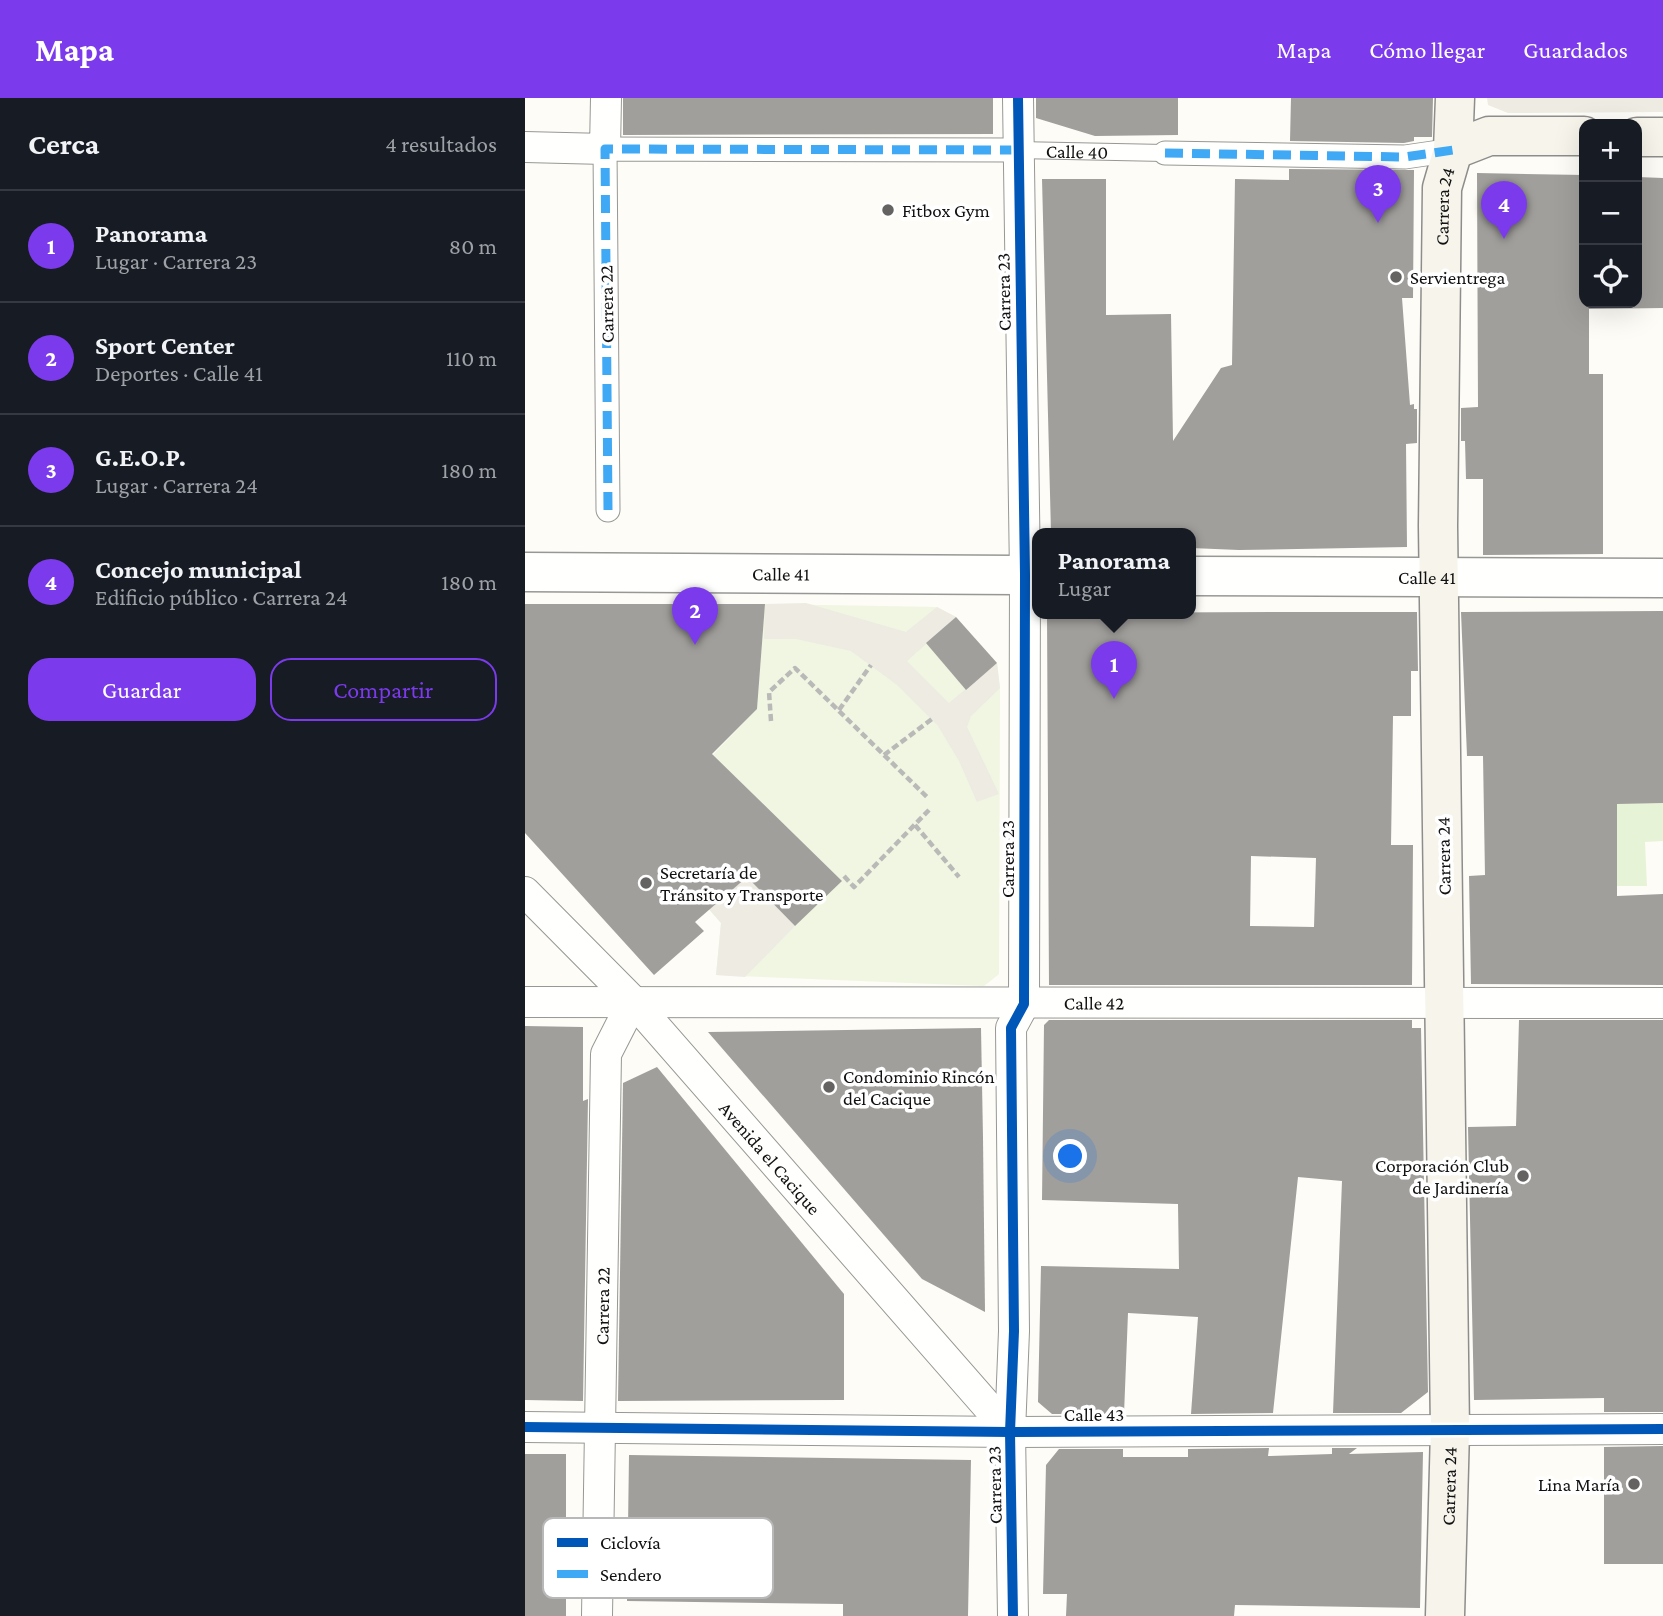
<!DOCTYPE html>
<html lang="es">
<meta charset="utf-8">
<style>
body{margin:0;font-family:"Crimson Pro",serif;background:#242831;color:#f1f3f6}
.controls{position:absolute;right:21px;top:21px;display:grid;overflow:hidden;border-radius:14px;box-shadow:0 7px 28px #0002}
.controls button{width:63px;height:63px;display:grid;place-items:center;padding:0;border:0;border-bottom:2px solid #363941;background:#171b24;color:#f1f3f6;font:35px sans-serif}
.you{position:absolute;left:546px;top:1059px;width:24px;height:24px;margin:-18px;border:5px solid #fff;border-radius:50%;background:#1a73e8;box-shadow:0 0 0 10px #1a73e833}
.badge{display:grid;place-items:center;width:46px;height:46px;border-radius:50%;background:#7c3aed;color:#fff;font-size:23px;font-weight:700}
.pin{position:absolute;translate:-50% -58px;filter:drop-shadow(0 2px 4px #0008)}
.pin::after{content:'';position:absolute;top:37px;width:24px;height:21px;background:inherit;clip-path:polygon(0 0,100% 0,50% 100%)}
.popup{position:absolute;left:507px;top:430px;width:164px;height:91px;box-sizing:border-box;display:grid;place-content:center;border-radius:14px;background:#171b24;filter:drop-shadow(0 2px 5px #0005);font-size:23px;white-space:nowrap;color:#9ea1a6}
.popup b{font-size:26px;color:#f1f3f6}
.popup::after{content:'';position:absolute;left:50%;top:100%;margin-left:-14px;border:14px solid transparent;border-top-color:#171b24}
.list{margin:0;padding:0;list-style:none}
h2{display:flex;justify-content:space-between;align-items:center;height:91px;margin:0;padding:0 28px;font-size:30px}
h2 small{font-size:23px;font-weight:400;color:#9ea1a6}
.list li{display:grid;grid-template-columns:46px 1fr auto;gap:21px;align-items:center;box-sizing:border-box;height:112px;padding:0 28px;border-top:2px solid #363941}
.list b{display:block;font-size:26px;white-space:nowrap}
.list p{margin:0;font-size:23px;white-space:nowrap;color:#9ea1a6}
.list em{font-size:23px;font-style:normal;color:#9ea1a6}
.actions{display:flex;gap:14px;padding:21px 28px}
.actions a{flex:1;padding:16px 0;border:2px solid #7c3aed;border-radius:21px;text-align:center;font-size:24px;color:#7c3aed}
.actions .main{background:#7c3aed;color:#fff}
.icon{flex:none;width:38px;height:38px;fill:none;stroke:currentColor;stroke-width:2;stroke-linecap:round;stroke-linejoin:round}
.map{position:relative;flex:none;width:1138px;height:1518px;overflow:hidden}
header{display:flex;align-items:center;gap:42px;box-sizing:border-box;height:98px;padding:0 35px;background:#7c3aed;color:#fff}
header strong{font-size:33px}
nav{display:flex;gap:38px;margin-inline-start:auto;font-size:24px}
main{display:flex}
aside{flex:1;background:#171b24}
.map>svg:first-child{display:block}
.green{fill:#e7f3d7}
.pitch{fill:#f0f6e1}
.plaza{fill:#edebe2}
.building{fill:#a19f9c;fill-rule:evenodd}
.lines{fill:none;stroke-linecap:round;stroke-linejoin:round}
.service-casing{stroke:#979795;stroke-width:18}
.pedestrian-casing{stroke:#979795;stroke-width:25}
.minor-casing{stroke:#979795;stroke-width:32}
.tertiary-casing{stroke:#979795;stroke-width:41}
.secondary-casing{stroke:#8e8d8b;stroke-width:41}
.path{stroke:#b9b9b8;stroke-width:4.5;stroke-dasharray:7 3.5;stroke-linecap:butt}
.service{stroke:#fffffe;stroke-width:16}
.pedestrian{stroke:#fffffe;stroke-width:23}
.minor{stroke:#fffffe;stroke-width:30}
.tertiary{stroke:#fffffe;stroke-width:38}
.secondary{stroke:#f6f4eb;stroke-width:38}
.quiet{stroke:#3fa9f5;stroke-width:9;stroke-dasharray:18 9;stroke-linecap:butt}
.cycleway-casing{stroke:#fff;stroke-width:15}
.cycleway{stroke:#0057b8;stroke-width:10}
.poi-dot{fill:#646362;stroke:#fff;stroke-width:2.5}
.labels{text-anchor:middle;stroke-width:7;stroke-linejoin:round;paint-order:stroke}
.street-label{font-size:19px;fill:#111;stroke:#fff}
.poi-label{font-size:19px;fill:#111;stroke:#fff;text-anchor:start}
.key{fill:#fff;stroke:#b8b8b8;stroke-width:2}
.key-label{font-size:19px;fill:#111}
</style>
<header>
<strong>Mapa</strong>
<nav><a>Mapa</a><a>Cómo llegar</a><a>Guardados</a></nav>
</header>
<main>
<aside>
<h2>Cerca<small>4 resultados</small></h2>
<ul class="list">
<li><span class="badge">1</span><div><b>Panorama</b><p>Lugar · Carrera 23</p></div><em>80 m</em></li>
<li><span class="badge">2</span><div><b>Sport Center</b><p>Deportes · Calle 41</p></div><em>110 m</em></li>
<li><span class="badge">3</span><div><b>G.E.O.P.</b><p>Lugar · Carrera 24</p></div><em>180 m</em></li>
<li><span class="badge">4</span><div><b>Concejo municipal</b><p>Edificio público · Carrera 24</p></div><em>180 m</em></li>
</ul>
<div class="actions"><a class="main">Guardar</a><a>Compartir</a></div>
</aside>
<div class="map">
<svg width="1138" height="1518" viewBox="0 0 1138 1518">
<rect width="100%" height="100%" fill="#fdfcf7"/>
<path class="green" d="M 1090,656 L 1138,705 L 1138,743 L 1120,744 L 1122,788 L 1092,788 Z"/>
<path class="pitch" d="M 240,506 L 412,509 L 431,519 L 472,565 L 475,590 L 474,876 L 459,888 L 191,877 L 196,825 L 146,768 L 182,663 L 232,611 Z"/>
<g class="plaza">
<path d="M 962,0 L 1138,0 L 1138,14 L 983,15 L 963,7 Z"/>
<path d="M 281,505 L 381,534 L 412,509 L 431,519 L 382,563 L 424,605 L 472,565 L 475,590 L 446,618 L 442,629 L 474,696 L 452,704 L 434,663 L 413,628 L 372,587 L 326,553 L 271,541 L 239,541 L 240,506 Z"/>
<path d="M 160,716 L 270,828 L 220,879 L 191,877 L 196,825 L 146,768 Z"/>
</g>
<g class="building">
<path d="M 98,0 L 468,0 L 468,36 L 98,37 Z"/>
<path d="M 511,0 L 653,0 L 653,37 L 570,38 L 511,20 Z"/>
<path d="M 766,0 L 908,0 L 907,39 L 889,39 L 889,43 L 879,45 L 765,43 Z"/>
<path d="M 764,71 L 889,72 L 888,200 L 877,200 L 885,307 L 889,306 L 889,311 L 892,311 L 892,345 L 881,346 L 882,449 L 714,452 L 666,450 L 666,435 L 526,435 L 517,81 L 581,81 L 581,217 L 646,216 L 648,343 L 696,270 L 707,267 L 710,81 L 764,82 Z"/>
<path d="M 952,75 L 1059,77 L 1059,205 L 1112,205 L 1112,79 L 1138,80 L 1138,210 L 1064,211 L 1064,276 L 1078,276 L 1078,456 L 958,457 L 958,381 L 941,381 L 940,343 L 936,343 L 936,310 L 953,309 Z"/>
<path d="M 0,506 L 240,506 L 232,611 L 187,656 L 317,783 L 270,828 L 222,779 L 170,824 L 179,833 L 129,877 L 0,735 Z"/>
<path d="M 1138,513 L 1138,705 L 1092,706 L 1092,798 L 1138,796 L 1138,887 L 946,886 L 944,778 L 960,777 L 958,658 L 942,658 L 936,514 Z"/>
<path d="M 749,514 L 892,514 L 893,573 L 886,573 L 886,618 L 868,618 L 866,747 L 888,747 L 887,887 L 524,887 L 522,515 ZM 726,758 L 791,760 L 789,829 L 725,828 Z"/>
<path d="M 431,519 L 472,565 L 441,592 L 401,545 Z"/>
<path d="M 524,922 L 887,922 L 887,930 L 896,930 L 903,1294 L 876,1315 L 808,1315 L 817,1083 L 773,1079 L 748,1315 L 666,1316 L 673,1219 L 603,1215 L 599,1316 L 527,1316 L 513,1304 L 516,1168 L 654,1171 L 653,1106 L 517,1102 L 519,927 Z"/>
<path d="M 994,922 L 1138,922 L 1138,1314 L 1079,1314 L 1079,1300 L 949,1302 L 943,1029 L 991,1028 Z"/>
<path d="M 0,928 L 58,929 L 58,1003 L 63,1001 L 58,1303 L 0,1302 Z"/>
<path d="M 456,930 L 458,1040 L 460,1214 L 397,1181 L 183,934 Z"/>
<path d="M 132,969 L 319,1196 L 319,1302 L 93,1303 L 98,985 Z"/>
<path d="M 1138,1348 L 1138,1466 L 1079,1466 L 1079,1349 Z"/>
<path d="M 744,1350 L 743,1358 L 807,1356 L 807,1350 L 832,1350 L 824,1356 L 898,1354 L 895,1510 L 710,1507 L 709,1518 L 541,1518 L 542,1496 L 518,1496 L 521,1367 L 534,1351 L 598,1351 L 598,1359 L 663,1359 L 663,1351 Z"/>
<rect x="0" y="1356" width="41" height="162"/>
<path d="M 104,1357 L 446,1362 L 443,1518 L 318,1518 L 318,1506 L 102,1503 Z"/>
</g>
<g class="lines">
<g class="service-casing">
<g id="service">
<path id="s1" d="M 492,52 L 640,55"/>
</g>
</g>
<g class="pedestrian-casing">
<g id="pedestrian">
<path d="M 640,55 L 880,59 L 928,52"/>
<path d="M 83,412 L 80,51 L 492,52"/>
</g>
</g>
<g class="minor-casing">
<g id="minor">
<path d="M 0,49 L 80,51 L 81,0"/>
<path id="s2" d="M 0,794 L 108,903 L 485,1334"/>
<path id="s3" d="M 0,904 L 1138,905"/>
<path d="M 0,1329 L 485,1334 L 1138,1331"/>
<path id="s4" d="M 72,1518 L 81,956 L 108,903"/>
<path d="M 488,1518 L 485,1334 L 489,1233 L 486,930 L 499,906 L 500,477 L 493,0"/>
</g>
</g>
<g class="tertiary-casing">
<g id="tertiary">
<path id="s5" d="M 0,474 L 512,477"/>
<path id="s6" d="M 666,478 L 1138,480"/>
</g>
</g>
<g class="secondary-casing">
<g id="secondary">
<path d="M 1112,39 L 1138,39"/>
<path d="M 928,52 L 964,38 L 1059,38"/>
<path id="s7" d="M 920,1518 L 925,1332 L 913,428 L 917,90 L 928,52 L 930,0"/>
</g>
</g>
<g class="path">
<path d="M 314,612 L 346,567"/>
<path d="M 246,623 L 244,594 L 270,570 L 403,700"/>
<path d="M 359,657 L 407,621"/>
<path d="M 390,727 L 434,779"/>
<path d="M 319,778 L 329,789 L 404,712"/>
</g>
<use href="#service" class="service"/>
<use href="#pedestrian" class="pedestrian"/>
<use href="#minor" class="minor"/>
<use href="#tertiary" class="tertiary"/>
<use href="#secondary" class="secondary"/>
<g class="quiet">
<path d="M 640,55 L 880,59 L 928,52"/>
<path d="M 83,412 L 80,51 L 492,52"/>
</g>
<g class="cycleway-casing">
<g id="cycleway">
<path d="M 0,1329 L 485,1334 L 1138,1331"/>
<path d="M 488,1518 L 485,1334 L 489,1233 L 486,930 L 499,906 L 500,477 L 493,0"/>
</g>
</g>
<use href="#cycleway" class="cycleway"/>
</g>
<g class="poi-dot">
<circle cx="363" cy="112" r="7"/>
<circle cx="871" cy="179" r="7"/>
<circle cx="121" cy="785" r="7"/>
<circle cx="304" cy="989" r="7"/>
<circle cx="998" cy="1078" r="7"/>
<circle cx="1109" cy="1386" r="7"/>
</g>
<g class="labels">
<g class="street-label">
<text dy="7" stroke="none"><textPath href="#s1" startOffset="60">Calle 40</textPath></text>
<text dy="7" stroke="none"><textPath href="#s7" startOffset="1410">Carrera 24</textPath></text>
<text transform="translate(478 194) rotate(-91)" y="7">Carrera 23</text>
<text transform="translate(81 206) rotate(-91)" y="7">Carrera 22</text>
<text dy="7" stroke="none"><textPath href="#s5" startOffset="256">Calle 41</textPath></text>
<text dy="7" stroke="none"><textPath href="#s6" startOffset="236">Calle 41</textPath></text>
<text transform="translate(918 758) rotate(-91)" y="7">Carrera 24</text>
<text transform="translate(482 761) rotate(-90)" y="7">Carrera 23</text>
<text dy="7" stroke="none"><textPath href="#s3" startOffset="569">Calle 42</textPath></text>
<text dy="7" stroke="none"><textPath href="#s2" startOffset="362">Avenida el Cacique</textPath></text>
<text dy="7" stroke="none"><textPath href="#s4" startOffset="310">Carrera 22</textPath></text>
<text x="569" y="1323">Calle 43</text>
<text transform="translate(469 1387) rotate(-91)" y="7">Carrera 23</text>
<text dy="7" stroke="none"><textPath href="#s7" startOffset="130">Carrera 24</textPath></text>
</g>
<g class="poi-label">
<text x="377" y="119">Fitbox Gym</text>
<text x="885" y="186">Servientrega</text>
<text x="135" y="781">Secretaría de<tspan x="135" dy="22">Tránsito y Transporte</tspan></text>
<text x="318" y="985">Condominio Rincón<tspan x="318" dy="22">del Cacique</tspan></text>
<text x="984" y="1074" text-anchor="end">Corporación Club<tspan x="984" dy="22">de Jardinería</tspan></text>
<text x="1095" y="1393" text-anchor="end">Lina María</text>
</g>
</g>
<rect x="18" y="1420" width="230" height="80" rx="10" class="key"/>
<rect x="32" y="1440" width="31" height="9" fill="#0057b8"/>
<rect x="32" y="1472" width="31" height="8" fill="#3fa9f5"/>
<g class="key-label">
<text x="75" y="1451">Ciclovía</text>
<text x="75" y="1483">Sendero</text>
</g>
</svg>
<div class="controls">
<button>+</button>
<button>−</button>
<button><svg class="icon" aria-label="locate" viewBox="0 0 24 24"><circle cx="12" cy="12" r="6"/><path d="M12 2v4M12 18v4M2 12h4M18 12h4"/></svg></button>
</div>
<div class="you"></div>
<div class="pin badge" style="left:589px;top:601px">1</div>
<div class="popup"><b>Panorama</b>Lugar</div>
<div class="pin badge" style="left:170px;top:547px">2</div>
<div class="pin badge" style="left:853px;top:125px">3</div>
<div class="pin badge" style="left:979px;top:141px">4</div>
</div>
</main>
